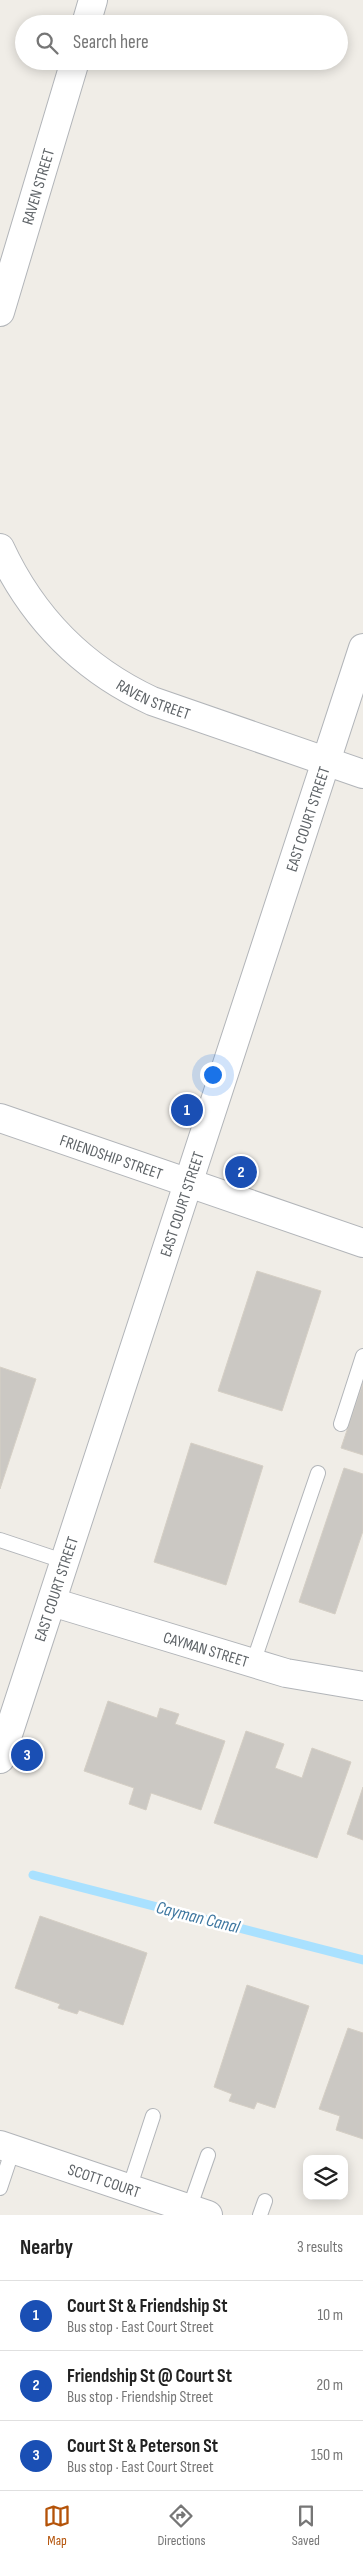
<!DOCTYPE html>
<meta charset="utf-8">
<style>
body{margin:0;font-family:"Sofia Sans Condensed",sans-serif;background:#f6f6f6;color:#222}
.controls{position:absolute;right:15px;bottom:15px;display:grid;overflow:hidden;border-radius:10px;box-shadow:0 2px 12px #0003}
.controls button{width:45px;height:45px;display:grid;place-items:center;padding:0;border:0;border-bottom:1px solid #e0e0e0;background:#fff;color:#222;font:25px sans-serif}
.you{position:absolute;left:212px;top:1074px;width:18px;height:18px;margin:-12px;border:4px solid #fff;border-radius:50%;background:#1a73e8;box-shadow:0 0 0 8px #1a73e833}
.badge{display:grid;place-items:center;width:32px;height:32px;border-radius:50%;background:#b45309;color:#fff;font-size:16px;font-weight:700}
.pin{position:absolute;translate:-50% -50%;border:2px solid #fff;box-shadow:0 1px 5px #0006}
.list{margin:0;padding:0;list-style:none}
h2{display:flex;justify-content:space-between;align-items:center;height:65px;margin:0;padding:0 20px;font-size:21px}
h2 small{font-size:16px;font-weight:400;color:#767676}
.list li{display:grid;grid-template-columns:32px 1fr auto;gap:15px;align-items:center;box-sizing:border-box;height:70px;padding:0 20px;border-top:1px solid #e0e0e0}
.list b{display:block;font-size:19px;white-space:nowrap}
.list p{margin:0;font-size:16px;white-space:nowrap;color:#767676}
.list em{font-size:16px;font-style:normal;color:#767676}
.icon{flex:none;width:28px;height:28px;fill:none;stroke:currentColor;stroke-width:2;stroke-linecap:round;stroke-linejoin:round}
.map{position:relative;flex:none;width:363px;height:2215px;overflow:hidden}
.search{position:absolute;background:#fff;box-shadow:0 2px 12px #0003;left:15px;right:15px;top:15px;height:55px;display:flex;align-items:center;gap:12px;box-sizing:border-box;padding:0 18px;border-radius:28px;color:#767676;font-size:19px}
.sheet{height:275px;background:#fff}
nav{display:flex;justify-content:space-around;align-items:center;box-sizing:border-box;height:70px;border-top:1px solid #e0e0e0;background:#fff;font-size:14px;color:#767676}
nav a{display:grid;justify-items:center;gap:2px}
nav .on{color:#b45309}
.map>svg:first-child{display:block}
.lines{fill:none;stroke-linecap:round;stroke-linejoin:round}
.stream{stroke:#a9e1ff;stroke-width:9}
.building{fill:#cbc8c3;stroke:#d5cfc5}
.service-casing{stroke:#b2b5b9;stroke-width:16}
.minor-casing{stroke:#b2b5b9;stroke-width:30}
.tertiary-casing{stroke:#b2b5b9;stroke-width:30}
.service{stroke:#fff;stroke-width:14}
.minor{stroke:#fff;stroke-width:28}
.tertiary{stroke:#fff;stroke-width:28}
.labels{text-anchor:middle;stroke-width:5;stroke-linejoin:round;paint-order:stroke}
.street-label{font-size:16px;fill:#5e6367;stroke:#fff}
.water-label{font-size:18px;font-style:italic;fill:#3e77a0;stroke:#fff}
</style>
<div class="map">
<svg width="363" height="2215" viewBox="0 0 363 2215">
<rect width="100%" height="100%" fill="#f0ede7"/>
<g class="lines">
<path class="stream" d="M 33,1875 L 363,1960"/>
</g>
<g class="building">
<path d="M 257,1271 L 321,1291 L 282,1411 L 218,1391 Z"/>
<path d="M 0,1367 L 36,1379 L 0,1489 Z"/>
<path d="M 363,1383 L 363,1455 L 341,1448 Z"/>
<path d="M 191,1443 L 263,1466 L 226,1585 L 154,1562 Z"/>
<path d="M 344,1468 L 363,1474 L 363,1531 L 335,1614 L 299,1602 Z"/>
<path d="M 108,1701 L 157,1718 L 160,1708 L 179,1714 L 175,1724 L 225,1741 L 201,1810 L 151,1793 L 146,1810 L 129,1804 L 134,1788 L 84,1771 Z"/>
<path d="M 246,1731 L 284,1744 L 275,1768 L 302,1778 L 312,1748 L 351,1762 L 317,1858 L 214,1823 Z"/>
<path d="M 363,1787 L 363,1840 L 347,1834 Z"/>
<path d="M 40,1916 L 147,1953 L 123,2025 L 79,2010 L 77,2014 L 58,2008 L 60,2004 L 15,1988 Z"/>
<path d="M 247,1985 L 309,2006 L 275,2108 L 257,2102 L 254,2109 L 229,2101 L 232,2094 L 214,2087 Z"/>
<path d="M 348,2028 L 363,2033 L 363,2139 L 336,2130 L 340,2116 L 319,2109 Z"/>
</g>
<g class="lines">
<g class="service-casing">
<g id="service">
<path d="M 341,1424 L 363,1356"/>
<path d="M 0,1540 L 66,1562"/>
<path d="M 253,1663 L 318,1473"/>
<path d="M 0,2188 L 13,2149"/>
<path d="M 129,2189 L 153,2116"/>
<path d="M 188,2212 L 208,2155"/>
<path d="M 260,2215 L 265,2201"/>
</g>
</g>
<g class="minor-casing">
<g id="minor">
<path d="M 86,24 L 93,0"/>
<path id="s1" d="M 0,312 L 75,61"/>
<path id="s2" d="M 0,548 C 32,617 83,669 152,701 L 363,774"/>
<path id="s3" d="M 0,1118 L 363,1243"/>
<path id="s4" d="M 52,1602 L 286,1673 L 363,1686"/>
<path id="s5" d="M 0,2145 L 208,2215"/>
</g>
</g>
<g class="tertiary-casing">
<g id="tertiary">
<path id="s6" d="M 0,1759 L 363,648"/>
</g>
</g>
<use href="#service" class="service"/>
<use href="#minor" class="minor"/>
<use href="#tertiary" class="tertiary"/>
</g>
<g class="labels">
<g class="street-label">
<text dy="6" stroke="none"><textPath href="#s1" startOffset="131">RAVEN STREET</textPath></text>
<text dy="6" stroke="none"><textPath href="#s2" startOffset="221">RAVEN STREET</textPath></text>
<text dy="6" stroke="none"><textPath href="#s6" startOffset="989">EAST COURT STREET</textPath></text>
<text dy="6" stroke="none"><textPath href="#s3" startOffset="118">FRIENDSHIP STREET</textPath></text>
<text dy="6" stroke="none"><textPath href="#s6" startOffset="584">EAST COURT STREET</textPath></text>
<text dy="6" stroke="none"><textPath href="#s6" startOffset="179">EAST COURT STREET</textPath></text>
<text dy="6" stroke="none"><textPath href="#s4" startOffset="161">CAYMAN STREET</textPath></text>
<text dy="6" stroke="none"><textPath href="#s5" startOffset="110">SCOTT COURT</textPath></text>
</g>
<g class="water-label">
<text transform="translate(198 1917) rotate(14)" y="6">Cayman Canal</text>
</g>
</g>
</svg>
<div class="controls">
<button><svg class="icon" aria-label="layers" viewBox="0 0 24 24"><path d="M12 4l9 5-9 5-9-5zM3 14l9 5 9-5"/></svg></button>
</div>
<div class="you"></div>
<div class="pin badge" style="left:187px;top:1110px;background:#1a4fb4">1</div>
<div class="pin badge" style="left:241px;top:1172px;background:#1a4fb4">2</div>
<div class="pin badge" style="left:27px;top:1755px;background:#1a4fb4">3</div>
<div class="search"><svg class="icon" aria-label="search" viewBox="0 0 24 24"><circle cx="10" cy="10" r="6"/><path d="M15 15l6 6"/></svg>Search here</div>
</div>
<section class="sheet">
<h2>Nearby<small>3 results</small></h2>
<ul class="list">
<li><span class="badge" style="background:#1a4fb4">1</span><div><b>Court St &amp; Friendship St</b><p>Bus stop · East Court Street</p></div><em>10 m</em></li>
<li><span class="badge" style="background:#1a4fb4">2</span><div><b>Friendship St @ Court St</b><p>Bus stop · Friendship Street</p></div><em>20 m</em></li>
<li><span class="badge" style="background:#1a4fb4">3</span><div><b>Court St &amp; Peterson St</b><p>Bus stop · East Court Street</p></div><em>150 m</em></li>
</ul>
</section>
<nav>
<a class="on"><svg class="icon" aria-label="map" viewBox="0 0 24 24"><path d="M3 6l6-2 6 2 6-2v14l-6 2-6-2-6 2zM9 4v14M15 6v14"/></svg>Map</a>
<a><svg class="icon" aria-label="directions" viewBox="0 0 24 24"><path d="M12 3l9 9-9 9-9-9zM9 14v-3h6M13 9l2 2-2 2"/></svg>Directions</a>
<a><svg class="icon" aria-label="saved" viewBox="0 0 24 24"><path d="M7 4h10v16l-5-4-5 4z"/></svg>Saved</a>
</nav>
